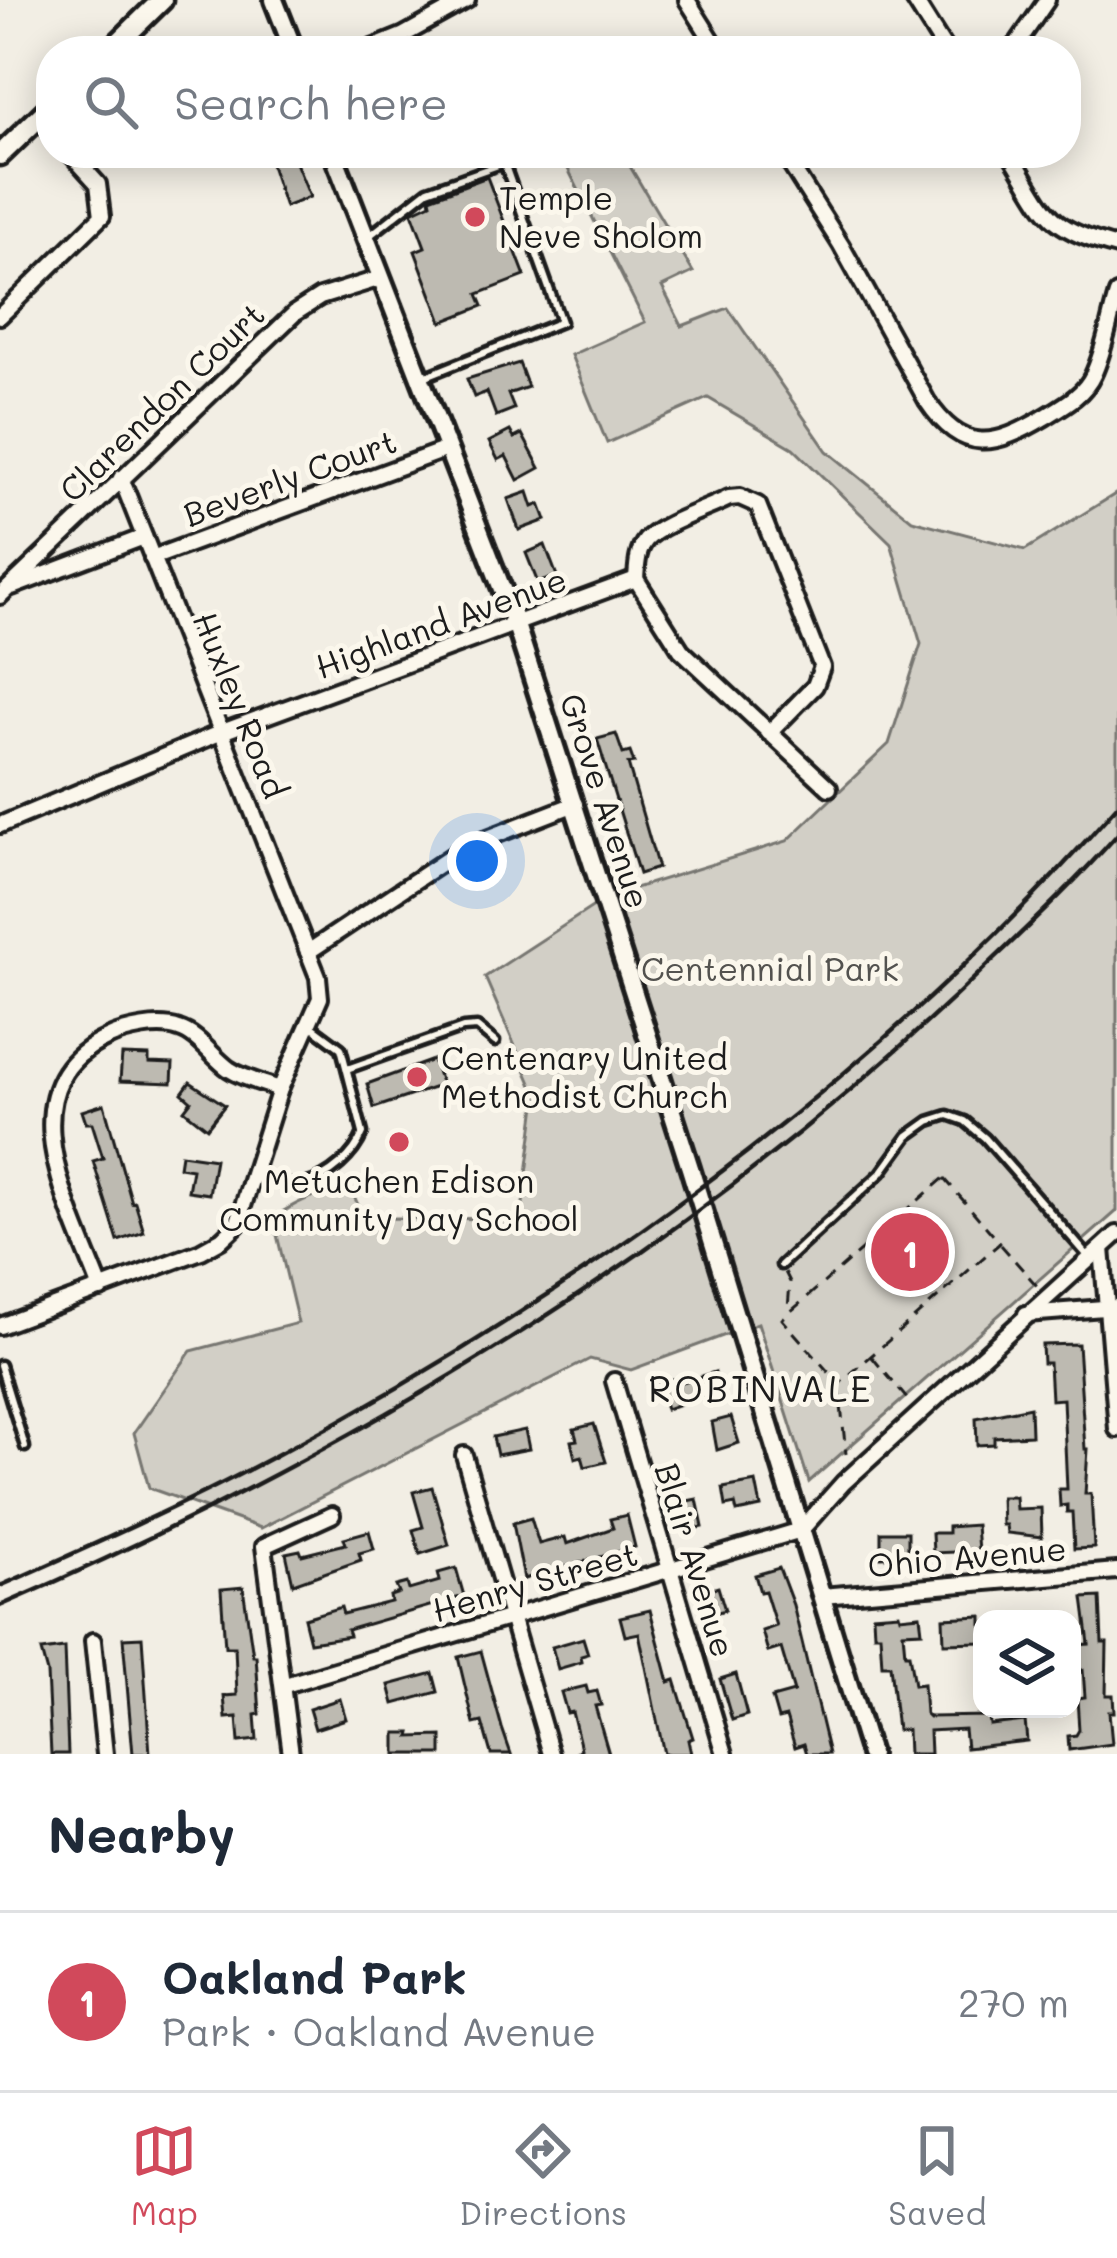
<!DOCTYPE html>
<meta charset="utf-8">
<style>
body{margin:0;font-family:Mali,sans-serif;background:#f2f2f3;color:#1f2937}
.controls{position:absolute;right:36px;bottom:36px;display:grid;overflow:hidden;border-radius:24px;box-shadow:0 6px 30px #0003}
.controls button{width:108px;height:108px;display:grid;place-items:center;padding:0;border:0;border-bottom:3px solid #e0e1e3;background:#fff;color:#1f2937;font:60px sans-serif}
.you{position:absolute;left:477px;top:861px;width:42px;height:42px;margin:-30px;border:9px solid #fff;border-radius:50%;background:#1a73e8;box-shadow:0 0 0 18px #1a73e833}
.badge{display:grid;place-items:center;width:78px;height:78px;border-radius:50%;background:#d1495b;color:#fff;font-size:39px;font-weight:700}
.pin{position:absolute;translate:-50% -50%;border:6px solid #fff;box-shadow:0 3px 12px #0006}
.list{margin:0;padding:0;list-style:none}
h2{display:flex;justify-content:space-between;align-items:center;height:156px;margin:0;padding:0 48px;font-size:51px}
h2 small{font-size:39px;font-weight:400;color:#747a83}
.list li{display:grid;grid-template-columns:78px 1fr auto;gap:36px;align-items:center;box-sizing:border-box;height:180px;padding:0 48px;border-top:3px solid #e0e1e3}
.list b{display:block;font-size:45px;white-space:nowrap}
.list p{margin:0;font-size:39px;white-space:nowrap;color:#747a83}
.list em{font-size:39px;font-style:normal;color:#747a83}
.icon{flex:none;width:66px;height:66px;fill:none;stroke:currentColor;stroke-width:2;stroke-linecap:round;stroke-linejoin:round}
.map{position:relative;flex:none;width:1117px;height:1754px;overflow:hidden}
.search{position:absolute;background:#fff;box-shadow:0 6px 30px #0003;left:36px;right:36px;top:36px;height:132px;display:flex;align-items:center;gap:30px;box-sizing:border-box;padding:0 42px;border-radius:48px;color:#747a83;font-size:45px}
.sheet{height:336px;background:#fff}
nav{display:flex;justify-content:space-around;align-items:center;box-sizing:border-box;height:168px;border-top:3px solid #e0e1e3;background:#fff;font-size:33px;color:#747a83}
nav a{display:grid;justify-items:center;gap:6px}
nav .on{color:#d1495b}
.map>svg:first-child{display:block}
.green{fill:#d2cfc6;stroke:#777671;stroke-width:3}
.building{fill:#bdbab1;stroke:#1c1c1c;stroke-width:3}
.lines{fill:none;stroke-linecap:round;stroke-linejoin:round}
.service-casing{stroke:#1c1c1c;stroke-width:15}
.minor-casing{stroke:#1c1c1c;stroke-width:22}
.tertiary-casing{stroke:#1c1c1c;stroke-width:26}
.secondary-casing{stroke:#1c1c1c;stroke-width:27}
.path{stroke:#1c1c1c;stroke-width:3;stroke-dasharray:12 9;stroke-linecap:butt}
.service{stroke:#fbf7ec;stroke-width:6}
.minor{stroke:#fbf7ec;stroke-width:14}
.tertiary{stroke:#fbf7ec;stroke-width:16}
.secondary{stroke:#fbf7ec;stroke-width:18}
.rail{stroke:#1c1c1c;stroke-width:4.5}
.poi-dot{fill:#d1495b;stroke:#fbf7ec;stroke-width:4.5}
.labels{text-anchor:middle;stroke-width:10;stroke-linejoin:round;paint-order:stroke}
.poi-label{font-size:33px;fill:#1c1c1c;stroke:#fbf7ec;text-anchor:start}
.street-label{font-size:33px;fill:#1c1c1c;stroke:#fbf7ec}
.park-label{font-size:33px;fill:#53524f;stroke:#fbf7ec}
.neighbourhood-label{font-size:36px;letter-spacing:3px;fill:#1c1c1c;stroke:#fbf7ec}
</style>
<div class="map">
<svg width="1117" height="1754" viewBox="0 0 1117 1754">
<rect width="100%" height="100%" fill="#f2eee4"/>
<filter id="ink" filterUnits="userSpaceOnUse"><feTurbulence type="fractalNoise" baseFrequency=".00833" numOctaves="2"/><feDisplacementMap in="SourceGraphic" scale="24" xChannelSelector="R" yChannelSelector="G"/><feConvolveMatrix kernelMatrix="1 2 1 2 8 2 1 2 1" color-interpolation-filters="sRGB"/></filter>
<g filter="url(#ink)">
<path class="green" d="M 560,153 L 622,153 L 693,272 L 662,287 L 682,326 L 728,308 L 827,451 L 912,520 L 1025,550 L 1117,493 L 1117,1211 L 809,1482 L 758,1323 L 631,1370 L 590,1359 L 261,1528 L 149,1488 L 134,1433 L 191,1351 L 298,1323 L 277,1235 L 268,1223 C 289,1203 320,1195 347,1181 L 366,1222 L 391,1218 L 521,1219 L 537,1097 L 485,977 L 609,896 L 787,841 L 889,744 L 921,644 L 891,543 L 793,448 L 708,398 L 607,443 L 571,355 L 645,322 Z"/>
<g class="building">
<path d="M 267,153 L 292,153 L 310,197 L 285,207 Z"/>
<path d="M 487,177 L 525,276 L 478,294 L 483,306 L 442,322 L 415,251 L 425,247 L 412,212 L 431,203 L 430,198 Z"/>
<path d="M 519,363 L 528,387 L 508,394 L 514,409 L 496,416 L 487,392 L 474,397 L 467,379 Z"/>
<path d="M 510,431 L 514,438 L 522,434 L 540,468 L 518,480 L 506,456 L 498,460 L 489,442 Z"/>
<path d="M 528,492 L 533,507 L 540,504 L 546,520 L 519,530 L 508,499 Z"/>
<path d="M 545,545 L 557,576 L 538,583 L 526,553 Z"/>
<path d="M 616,734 L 623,754 L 630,752 L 634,763 L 628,764 L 658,868 L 639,874 L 597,739 Z"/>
<path d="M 122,1055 L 149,1056 L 149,1063 L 173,1064 L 172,1083 L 120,1081 Z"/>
<path d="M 433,1060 L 442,1085 L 374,1108 L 367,1084 Z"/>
<path d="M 190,1082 L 225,1105 L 207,1128 L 184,1110 L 191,1101 L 182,1093 Z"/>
<path d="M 104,1104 L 132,1203 L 135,1202 L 144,1232 L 118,1241 L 93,1161 L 103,1158 L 92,1123 L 86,1123 L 82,1111 Z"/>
<path d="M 181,1154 L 215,1159 L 209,1194 L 188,1191 L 192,1169 L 179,1167 Z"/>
<path d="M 1078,1344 L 1085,1449 L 1088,1449 L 1085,1494 L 1091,1494 L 1094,1548 L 1074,1549 L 1072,1512 L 1067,1512 L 1067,1505 L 1060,1506 L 1059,1489 L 1067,1489 L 1063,1399 L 1051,1400 L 1049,1363 L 1043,1363 L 1042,1345 Z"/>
<path d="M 715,1372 L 722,1395 L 703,1401 L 702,1396 L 666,1409 L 658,1383 L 671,1379 L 673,1385 Z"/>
<path d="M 1030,1407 L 1031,1435 L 994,1437 L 994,1444 L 977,1445 L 976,1418 Z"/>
<path d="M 731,1417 L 739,1443 L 717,1450 L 712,1422 Z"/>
<path d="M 594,1424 L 606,1462 L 585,1467 L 582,1456 L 575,1458 L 571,1441 L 577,1440 L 574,1429 Z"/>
<path d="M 525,1430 L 529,1449 L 497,1455 L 493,1437 Z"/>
<path d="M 756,1482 L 761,1507 L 737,1512 L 735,1504 L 726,1506 L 723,1488 Z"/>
<path d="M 432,1487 L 449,1545 L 420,1554 L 413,1530 L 423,1527 L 413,1492 Z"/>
<path d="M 1001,1497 L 1015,1497 L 1016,1509 L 1041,1508 L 1042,1537 L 1007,1533 L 1006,1525 L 1002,1525 Z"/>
<path d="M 697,1499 L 703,1527 L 683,1531 L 677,1503 Z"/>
<path d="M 627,1515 L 635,1547 L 524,1579 L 513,1523 L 531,1518 L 539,1544 L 565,1537 L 567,1544 L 613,1528 L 610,1519 Z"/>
<path d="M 976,1525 L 978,1551 L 933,1553 L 932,1533 L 948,1533 L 948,1527 Z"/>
<path d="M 369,1531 L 374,1549 L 359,1553 L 361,1560 L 293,1584 L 286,1553 L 300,1550 L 302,1555 L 346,1544 L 344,1538 Z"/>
<path d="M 881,1532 L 908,1532 L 908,1556 L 881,1557 Z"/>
<path d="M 456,1568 L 464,1596 L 347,1630 L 349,1636 L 310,1642 L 304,1618 L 341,1607 L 343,1614 L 391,1602 L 390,1596 L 399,1593 L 396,1586 L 407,1583 L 409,1590 L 440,1581 L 438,1573 Z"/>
<path d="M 779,1568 L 793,1605 L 829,1754 L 807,1754 L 804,1744 L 795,1747 L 786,1717 L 778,1719 L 772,1698 L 794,1692 L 781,1648 L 768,1652 L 762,1631 L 776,1626 L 765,1591 L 760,1592 L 755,1575 Z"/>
<path d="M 243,1587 L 253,1656 L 256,1656 L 260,1714 L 255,1715 L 257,1740 L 239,1742 L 237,1717 L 226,1718 L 224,1696 L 237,1695 L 235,1647 L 225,1647 L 221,1589 Z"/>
<path d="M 718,1587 L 725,1610 L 708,1615 L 701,1592 Z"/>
<path d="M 1100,1597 L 1102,1643 L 1107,1643 L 1106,1695 L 1113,1695 L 1114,1712 L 1109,1712 L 1112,1744 L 1069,1750 L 1068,1736 L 1076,1735 L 1079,1730 L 1077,1698 L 1085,1697 L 1083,1670 L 1076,1670 L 1075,1645 L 1089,1644 L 1083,1598 Z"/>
<path d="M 650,1610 L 669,1682 L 675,1680 L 693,1738 L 688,1740 L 691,1754 L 664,1754 L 639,1633 L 625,1636 L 620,1617 Z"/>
<path d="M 899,1613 L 900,1617 L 920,1615 L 922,1631 L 903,1632 L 905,1654 L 909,1654 L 914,1685 L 923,1684 L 925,1713 L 929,1717 L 989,1716 L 990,1725 L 1025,1721 L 1027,1741 L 966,1748 L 964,1729 L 929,1731 L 930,1754 L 908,1754 L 907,1730 L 897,1730 L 890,1665 L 882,1665 L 880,1634 L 874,1634 L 873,1615 Z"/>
<path d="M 982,1616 L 982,1642 L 944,1643 L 943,1618 Z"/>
<path d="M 142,1637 L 150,1754 L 133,1754 L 123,1638 Z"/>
<path d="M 583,1638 L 588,1654 L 581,1656 L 582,1662 L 558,1669 L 552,1647 Z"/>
<path d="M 64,1648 L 68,1754 L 51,1754 L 47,1673 L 41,1651 Z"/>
<path d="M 481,1651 L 502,1728 L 511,1754 L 491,1754 L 482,1722 L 474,1724 L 458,1657 Z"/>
<path d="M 433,1673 L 438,1692 L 394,1704 L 389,1685 Z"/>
<path d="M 736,1674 L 747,1715 L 732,1720 L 720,1679 Z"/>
<path d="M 586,1686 L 588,1693 L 597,1691 L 601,1705 L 595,1706 L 609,1754 L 575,1754 L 581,1749 L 572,1712 L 567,1713 L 561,1692 Z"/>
<path d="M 340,1699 L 346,1719 L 315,1729 L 309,1709 Z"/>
<path d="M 396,1733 L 411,1733 L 410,1737 L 442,1736 L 442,1754 L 396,1754 Z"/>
</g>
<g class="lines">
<g class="service-casing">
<g id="service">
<path d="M 368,237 L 428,190 L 504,163 L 561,322 L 424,377"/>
<path d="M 347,1069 L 463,1028 L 477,1027 L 495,1042"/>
<path d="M 256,1179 C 271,1181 291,1187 305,1184 C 330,1177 354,1156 363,1133 L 341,1048 L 310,1025"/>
<path d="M 781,1265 L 881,1173 L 908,1136 L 929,1121 L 948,1115 L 965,1121 L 985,1138 L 1088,1256"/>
<path d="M 0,1365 L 25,1447"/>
</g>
</g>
<g class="minor-casing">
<g id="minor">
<path d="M 687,0 L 719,51"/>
<path d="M 914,0 L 946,51"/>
<path d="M 365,51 L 402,36 L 467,0"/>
<path d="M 1012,51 L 1047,0"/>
<path d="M 38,118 L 51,132"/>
<path d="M 783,153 L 841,245 L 927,401 C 963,455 995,447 1045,417 C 1063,406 1084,395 1093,375 C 1105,350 1109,320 1117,294"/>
<path d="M 1010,153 C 1048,214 1044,227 1117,247"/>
<path d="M 0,316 L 102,216 L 98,184 L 70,153"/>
<path d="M 152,558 L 447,449"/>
<path d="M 636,579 C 637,566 637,551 646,540 C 662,523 708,509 729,498 L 740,497 L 758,505 L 822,667 L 815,686 L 769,733"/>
<path d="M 12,587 L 144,537"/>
<path d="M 0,596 L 295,313 L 320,297 L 381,278"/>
<path d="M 0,825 L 222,732 L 636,579 L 681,650 L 829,788"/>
<path d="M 308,952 L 467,846 L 575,804"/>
<path d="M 1102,1248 L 1117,1429"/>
<path d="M 101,1289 C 72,1211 2,1086 107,1038 C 126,1029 159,1022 179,1029 C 199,1035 212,1057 229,1069 C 244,1079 263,1083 280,1089"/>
<path d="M 1026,1314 L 1117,1307"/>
<path d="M 0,1326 L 201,1251 L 221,1240 L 237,1225 L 280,1089 L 320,998 L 318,977 L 121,478"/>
<path d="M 614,1381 L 725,1754"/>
<path d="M 464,1455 L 551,1754"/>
<path d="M 822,1596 L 1117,1571"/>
<path d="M 93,1641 L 105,1754"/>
<path d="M 285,1685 L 801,1530 L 843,1483 L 1117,1234"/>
<path d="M 291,1754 L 264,1546 L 332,1515"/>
</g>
</g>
<g class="tertiary-casing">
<g id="tertiary">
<path d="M 274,0 L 294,51"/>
<path d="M 333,153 L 516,625 L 690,1168 L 870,1754"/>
</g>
</g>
<g class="secondary-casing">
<g id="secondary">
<path d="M 110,51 L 162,0"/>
<path d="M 0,155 L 51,106"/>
</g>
</g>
<g class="path">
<path d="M 944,1178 L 1000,1243 L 839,1384 L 782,1319 Z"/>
<path d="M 1001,1245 L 1038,1287"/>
<path d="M 785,1272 L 790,1282 L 788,1309"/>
<path d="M 872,1357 L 908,1400"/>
<path d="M 839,1386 L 846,1454"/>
</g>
<use href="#service" class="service"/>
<use href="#minor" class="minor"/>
<use href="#tertiary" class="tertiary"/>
<use href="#secondary" class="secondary"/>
<g class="rail">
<path d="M 0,1586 C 91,1546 183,1505 271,1458 C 585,1292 882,1073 1117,806"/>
<path d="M 0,1606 C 366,1448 710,1238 995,958 C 1037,918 1079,878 1117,835"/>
</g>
</g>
</g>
<g class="poi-dot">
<circle cx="475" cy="217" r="12"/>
<circle cx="417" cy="1077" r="12"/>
<circle cx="399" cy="1142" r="12"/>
</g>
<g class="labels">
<g class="poi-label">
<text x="499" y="210">Temple<tspan x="499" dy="38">Neve Sholom</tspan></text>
<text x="441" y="1070">Centenary United<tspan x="441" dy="38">Methodist Church</tspan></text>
<text x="399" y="1193" text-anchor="middle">Metuchen Edison<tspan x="399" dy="38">Community Day School</tspan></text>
</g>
<g class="street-label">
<text transform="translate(162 402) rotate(-44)" y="12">Clarendon Court</text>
<text transform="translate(290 478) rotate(-20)" y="12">Beverly Court</text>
<text transform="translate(441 623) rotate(-20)" y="12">Highland Avenue</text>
<text transform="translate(240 705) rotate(68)" y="12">Huxley Road</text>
<text transform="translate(605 801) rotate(72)" y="12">Grove Avenue</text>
<text transform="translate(967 1557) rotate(-5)" y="12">Ohio Avenue</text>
<text transform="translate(695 1560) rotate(73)" y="12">Blair Avenue</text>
<text transform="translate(535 1582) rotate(-16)" y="12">Henry Street</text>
</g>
<g class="park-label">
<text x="770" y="981">Centennial Park</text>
</g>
<g class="neighbourhood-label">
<text x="761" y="1402">ROBINVALE</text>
</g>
</g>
</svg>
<div class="controls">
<button><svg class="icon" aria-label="layers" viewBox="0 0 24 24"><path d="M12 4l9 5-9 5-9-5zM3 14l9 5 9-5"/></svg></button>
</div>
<div class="you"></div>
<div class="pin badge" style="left:910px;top:1252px">1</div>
<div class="search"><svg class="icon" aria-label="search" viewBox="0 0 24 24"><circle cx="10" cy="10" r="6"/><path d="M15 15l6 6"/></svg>Search here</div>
</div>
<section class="sheet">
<h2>Nearby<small></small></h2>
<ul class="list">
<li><span class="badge">1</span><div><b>Oakland Park</b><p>Park · Oakland Avenue</p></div><em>270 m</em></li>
</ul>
</section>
<nav>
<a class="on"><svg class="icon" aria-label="map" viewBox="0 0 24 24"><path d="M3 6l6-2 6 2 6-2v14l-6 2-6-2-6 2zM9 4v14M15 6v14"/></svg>Map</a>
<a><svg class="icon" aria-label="directions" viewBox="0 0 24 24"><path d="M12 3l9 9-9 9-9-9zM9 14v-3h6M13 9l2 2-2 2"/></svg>Directions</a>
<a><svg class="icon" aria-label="saved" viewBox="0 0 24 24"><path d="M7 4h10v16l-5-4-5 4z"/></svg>Saved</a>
</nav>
